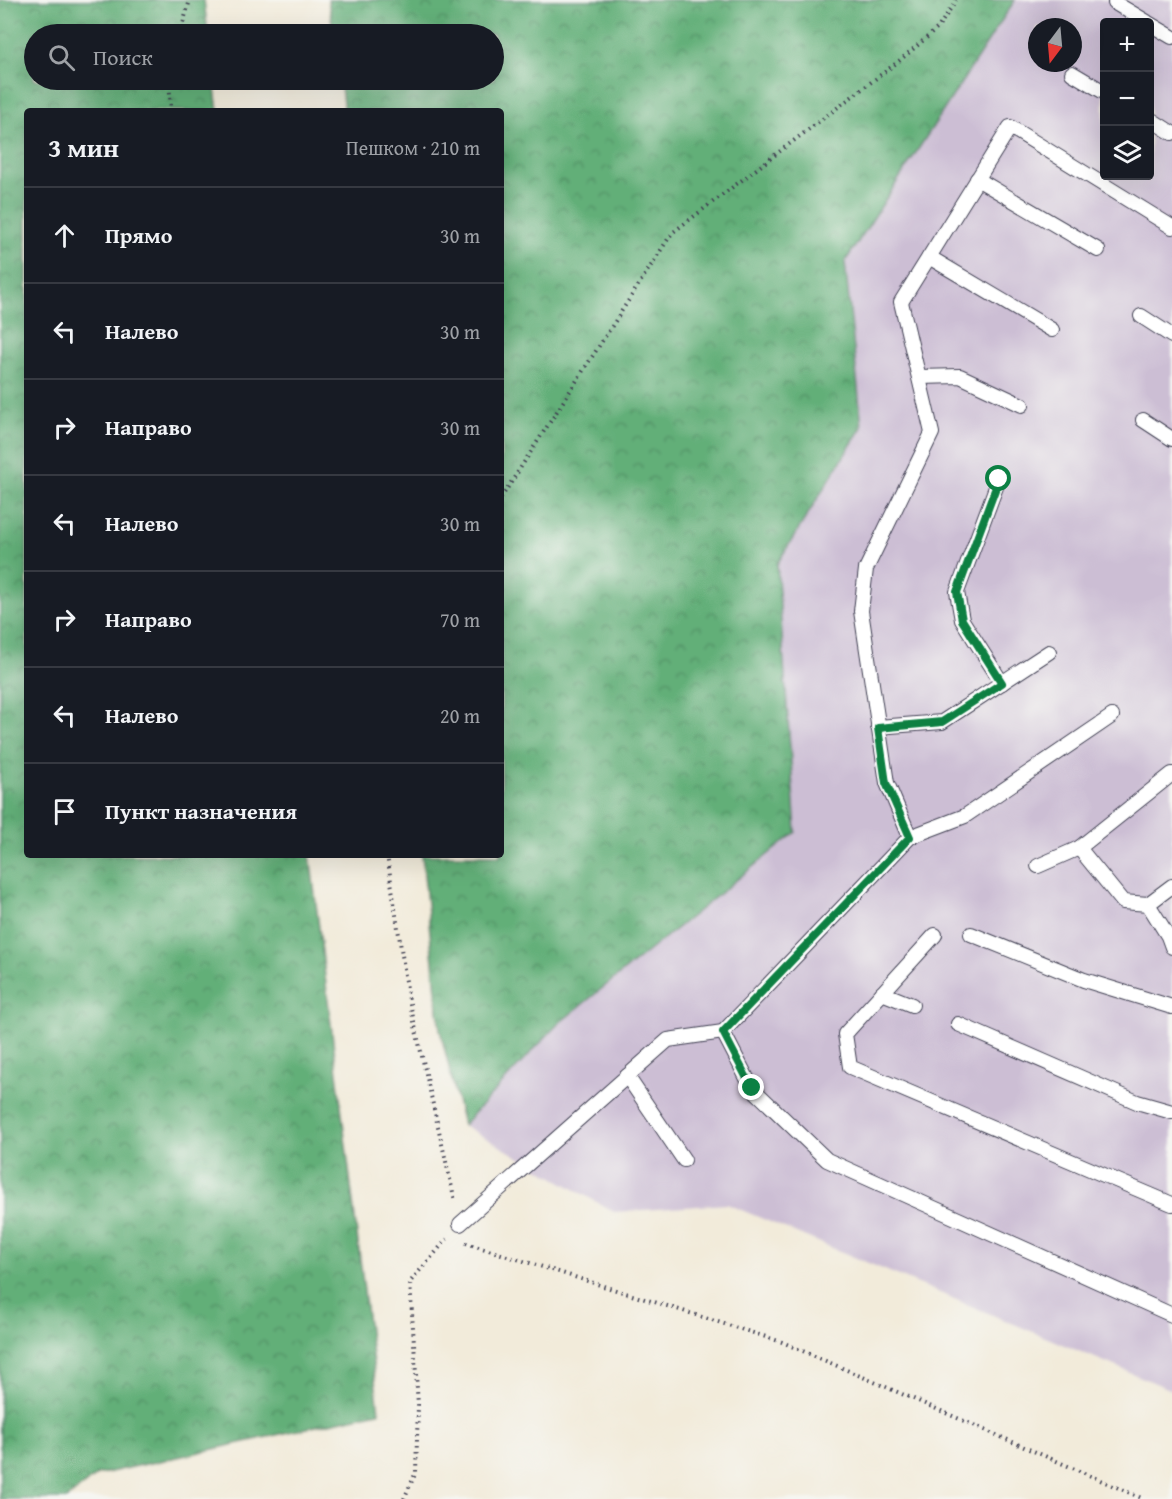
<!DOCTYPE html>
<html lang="ru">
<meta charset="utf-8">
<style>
body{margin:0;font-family:"Gentium Book Plus",serif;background:#20242c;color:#f1f3f6}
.controls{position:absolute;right:18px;top:18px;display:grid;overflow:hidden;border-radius:6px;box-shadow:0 6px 24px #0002}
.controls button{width:54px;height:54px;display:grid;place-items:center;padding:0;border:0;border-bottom:2px solid #363941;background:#171b24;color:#f1f3f6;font:30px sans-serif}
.compass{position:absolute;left:1028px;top:18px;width:54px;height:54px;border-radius:50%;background:#171b24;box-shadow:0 6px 24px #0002;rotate:196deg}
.stop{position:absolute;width:18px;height:18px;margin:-14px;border:4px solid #0b8043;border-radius:50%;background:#fff}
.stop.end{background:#0b8043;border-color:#fff;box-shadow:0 2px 6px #0008}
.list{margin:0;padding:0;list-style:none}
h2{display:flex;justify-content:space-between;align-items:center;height:78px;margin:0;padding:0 24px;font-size:26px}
h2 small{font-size:20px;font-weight:400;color:#9ea1a6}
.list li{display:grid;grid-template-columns:39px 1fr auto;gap:18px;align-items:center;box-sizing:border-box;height:96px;padding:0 24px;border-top:2px solid #363941}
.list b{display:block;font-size:22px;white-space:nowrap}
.list em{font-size:20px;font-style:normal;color:#9ea1a6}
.icon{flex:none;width:33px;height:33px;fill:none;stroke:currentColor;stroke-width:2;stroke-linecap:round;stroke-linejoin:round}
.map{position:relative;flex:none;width:1172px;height:1499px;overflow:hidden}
.search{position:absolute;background:#171b24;box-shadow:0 6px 24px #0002;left:24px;top:24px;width:480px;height:66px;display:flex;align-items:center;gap:15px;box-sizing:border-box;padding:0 21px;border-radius:33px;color:#9ea1a6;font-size:22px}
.panel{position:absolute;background:#171b24;box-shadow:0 6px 24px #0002;left:24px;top:108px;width:480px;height:750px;border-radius:6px}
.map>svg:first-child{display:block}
.industrial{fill:#ccbed4;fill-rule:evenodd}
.forest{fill:url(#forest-crowns);stroke:#42685a;stroke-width:1.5}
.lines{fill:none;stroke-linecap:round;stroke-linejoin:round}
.lane-casing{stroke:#414053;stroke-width:16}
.path{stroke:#414053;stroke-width:4;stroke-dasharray:1.5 4.5;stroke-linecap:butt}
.lane{stroke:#fff;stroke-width:14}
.route{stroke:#0b8043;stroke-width:8}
</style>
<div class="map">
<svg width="1172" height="1499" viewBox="0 0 1172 1499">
<defs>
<pattern id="forest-crowns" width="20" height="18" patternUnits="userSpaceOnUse" patternTransform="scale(1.5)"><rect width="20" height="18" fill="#62af78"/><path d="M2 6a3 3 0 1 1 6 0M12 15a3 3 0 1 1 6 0" fill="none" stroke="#508e64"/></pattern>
</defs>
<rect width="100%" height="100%" fill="#f6f6f2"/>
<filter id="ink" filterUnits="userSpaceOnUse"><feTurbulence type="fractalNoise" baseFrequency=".0167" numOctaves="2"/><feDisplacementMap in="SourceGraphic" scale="12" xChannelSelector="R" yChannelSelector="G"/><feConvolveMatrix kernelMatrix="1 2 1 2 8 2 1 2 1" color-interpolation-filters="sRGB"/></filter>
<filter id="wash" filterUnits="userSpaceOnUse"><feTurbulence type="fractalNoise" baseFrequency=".008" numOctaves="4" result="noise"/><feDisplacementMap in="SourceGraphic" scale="24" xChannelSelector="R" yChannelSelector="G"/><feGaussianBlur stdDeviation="1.35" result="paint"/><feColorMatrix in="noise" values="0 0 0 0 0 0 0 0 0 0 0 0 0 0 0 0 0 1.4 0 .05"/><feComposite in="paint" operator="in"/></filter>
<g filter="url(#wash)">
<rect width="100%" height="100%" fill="#f2ebda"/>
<path class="industrial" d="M 1015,0 L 1172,0 L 1172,1390 L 727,1204 L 614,1212 L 463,1125 L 558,1024 L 796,832 L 777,564 L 862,427 L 845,262 ZM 1104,22 L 1150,22 L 1150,176 L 1104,176 ZM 1037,27 L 1073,27 L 1073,63 L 1037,63 Z"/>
<g class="forest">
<path d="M 0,0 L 204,0 L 208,34 L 34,34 L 34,80 L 214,80 L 218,111 L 27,111 L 27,855 L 310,855 L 379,1412 L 97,1475 L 66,1499 L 0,1499 Z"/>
<path d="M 328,0 L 1015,0 L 845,262 L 862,427 L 777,564 L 796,832 L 558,1024 L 463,1125 L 440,1030 L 422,855 L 501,855 L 501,111 L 344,111 L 340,80 L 494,80 L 494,34 L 334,34 Z"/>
</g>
</g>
<g filter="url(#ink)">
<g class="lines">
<g class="lane-casing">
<g id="lane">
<path d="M 1115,3 L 1147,22"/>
<path d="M 1150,24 L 1172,37"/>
<path d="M 1072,73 L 1104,92"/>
<path d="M 1150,119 L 1172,133"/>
<path d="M 977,179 L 1098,250"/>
<path d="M 929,257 L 1052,330"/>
<path d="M 1141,316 L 1172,336"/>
<path d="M 919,377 L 960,376 L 1022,405"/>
<path d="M 1143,420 L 1172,439"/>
<path d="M 999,479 L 957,592 L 962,620 L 1002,683"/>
<path d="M 1112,716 L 965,816 L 910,837 L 723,1032 L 752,1088 L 827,1160 L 1172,1315"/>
<path d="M 878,727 L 942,722 L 1049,652"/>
<path d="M 1172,774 L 1079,848 L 1123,902 L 1148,904 L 1168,936 L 1172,947"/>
<path d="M 910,837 L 887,783 L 861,611 L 866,569 L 932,433 L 901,302 L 1010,127 L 1172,227"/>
<path d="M 1038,866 L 1079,848"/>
<path d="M 1148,904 L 1172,886"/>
<path d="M 971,934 L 1084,980 L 1172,1007"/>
<path d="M 935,935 L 845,1034 L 850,1067 L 1172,1204"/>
<path d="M 882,993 L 912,1005"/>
<path d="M 958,1024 L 1137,1102 L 1172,1112"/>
<path d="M 627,1076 L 684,1160"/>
<path d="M 460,1224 L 668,1040 L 723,1032"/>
</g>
</g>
<g class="path">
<path d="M 180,34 L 190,0"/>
<path d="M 169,80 L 171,111"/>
<path d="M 501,498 L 672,233 L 899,61 L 938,28 L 956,0"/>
<path d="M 387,855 L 408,995 L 455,1201"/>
<path d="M 466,1243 L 782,1342 L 1144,1499"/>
<path d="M 404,1499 L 416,1472 L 418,1405 L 410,1282 L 447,1239"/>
</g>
<use href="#lane" class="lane"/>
</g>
</g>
<g class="lines" filter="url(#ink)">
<path class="route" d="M 752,1088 L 723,1032 L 910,837 L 886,783 L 878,728 L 942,722 L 1002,683 L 962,620 L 957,592 L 999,479"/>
</g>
</svg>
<div class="controls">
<button>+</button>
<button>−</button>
<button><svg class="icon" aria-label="layers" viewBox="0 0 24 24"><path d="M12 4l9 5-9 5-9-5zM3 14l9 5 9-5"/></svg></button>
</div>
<svg class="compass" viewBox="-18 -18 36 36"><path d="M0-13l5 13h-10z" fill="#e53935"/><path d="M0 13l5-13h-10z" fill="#9ea1a6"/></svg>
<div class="stop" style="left:999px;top:479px"></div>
<div class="stop end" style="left:752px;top:1088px"></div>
<div class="search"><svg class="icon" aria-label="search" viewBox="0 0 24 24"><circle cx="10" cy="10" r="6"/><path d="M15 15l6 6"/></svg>Поиск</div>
<section class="panel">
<h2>3 мин<small>Пешком · 210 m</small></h2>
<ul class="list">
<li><svg class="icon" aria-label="ahead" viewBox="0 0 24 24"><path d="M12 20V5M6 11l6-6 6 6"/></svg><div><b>Прямо</b></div><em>30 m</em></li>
<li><svg class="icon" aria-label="left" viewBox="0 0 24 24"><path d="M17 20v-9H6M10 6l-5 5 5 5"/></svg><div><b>Налево</b></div><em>30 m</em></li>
<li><svg class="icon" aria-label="right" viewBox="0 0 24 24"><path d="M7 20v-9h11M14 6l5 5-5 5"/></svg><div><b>Направо</b></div><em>30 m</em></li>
<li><svg class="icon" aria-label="left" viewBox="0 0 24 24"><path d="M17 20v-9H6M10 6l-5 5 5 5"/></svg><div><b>Налево</b></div><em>30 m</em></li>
<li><svg class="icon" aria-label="right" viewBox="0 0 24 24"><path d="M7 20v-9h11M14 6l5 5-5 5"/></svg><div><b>Направо</b></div><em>70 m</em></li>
<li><svg class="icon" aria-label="left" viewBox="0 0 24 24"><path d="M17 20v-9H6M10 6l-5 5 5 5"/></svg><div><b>Налево</b></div><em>20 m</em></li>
<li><svg class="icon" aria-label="arrive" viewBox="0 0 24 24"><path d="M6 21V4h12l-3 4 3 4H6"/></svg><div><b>Пункт назначения</b></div></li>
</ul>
</section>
</div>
